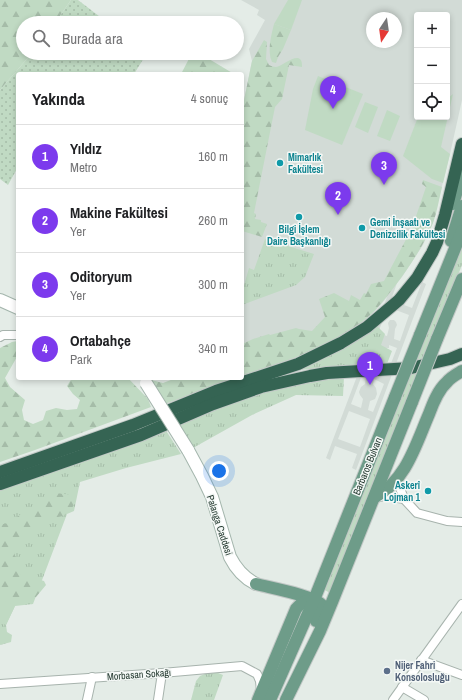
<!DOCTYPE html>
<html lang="tr">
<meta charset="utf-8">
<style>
body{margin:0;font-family:"Archivo Narrow",sans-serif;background:#f2f2f2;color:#202124}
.controls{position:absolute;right:12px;top:12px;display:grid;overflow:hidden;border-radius:4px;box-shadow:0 2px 6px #0003}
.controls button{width:36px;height:36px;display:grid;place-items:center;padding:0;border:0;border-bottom:1px solid #e0e0e0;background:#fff;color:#202124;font:20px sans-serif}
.compass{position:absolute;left:366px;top:12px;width:36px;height:36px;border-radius:50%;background:#fff;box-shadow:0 2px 6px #0003;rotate:193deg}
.you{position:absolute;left:219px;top:471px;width:14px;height:14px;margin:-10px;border:3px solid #fff;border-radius:50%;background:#1a73e8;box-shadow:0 0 0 6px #1a73e833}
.badge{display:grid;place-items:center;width:26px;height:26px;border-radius:50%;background:#7c3aed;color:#fff;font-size:13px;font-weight:700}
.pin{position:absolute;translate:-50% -33px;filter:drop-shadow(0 1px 2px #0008)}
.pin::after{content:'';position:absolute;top:21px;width:14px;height:12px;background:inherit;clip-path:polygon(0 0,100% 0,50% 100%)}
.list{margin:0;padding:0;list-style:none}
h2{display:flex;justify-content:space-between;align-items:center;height:52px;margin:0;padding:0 16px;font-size:17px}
h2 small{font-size:13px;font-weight:400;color:#757577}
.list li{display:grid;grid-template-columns:26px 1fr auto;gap:12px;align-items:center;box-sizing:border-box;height:64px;padding:0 16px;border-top:1px solid #e0e0e0}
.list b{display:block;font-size:15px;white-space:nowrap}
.list p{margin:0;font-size:13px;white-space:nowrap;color:#757577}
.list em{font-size:13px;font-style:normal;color:#757577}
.icon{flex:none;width:22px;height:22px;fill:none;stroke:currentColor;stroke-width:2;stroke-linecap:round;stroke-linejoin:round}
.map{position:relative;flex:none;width:462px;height:700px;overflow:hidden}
.search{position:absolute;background:#fff;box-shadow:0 2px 6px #0003;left:16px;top:16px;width:228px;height:44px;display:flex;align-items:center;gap:10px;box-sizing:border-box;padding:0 14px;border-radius:22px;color:#757577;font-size:15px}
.panel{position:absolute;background:#fff;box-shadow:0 2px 6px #0003;left:16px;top:72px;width:228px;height:308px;border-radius:4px}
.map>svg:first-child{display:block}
.built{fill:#d2dbd6;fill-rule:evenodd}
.grass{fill:url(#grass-tufts)}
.forest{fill:url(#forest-firs)}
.park{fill:#c0dac3}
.garden{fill:url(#garden-dots)}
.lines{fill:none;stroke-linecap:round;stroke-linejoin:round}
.street-casing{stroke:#a7b3ad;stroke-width:10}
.secondary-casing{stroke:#a4b6ad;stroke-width:14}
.primary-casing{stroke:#c2c8c6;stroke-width:14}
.highway-casing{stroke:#c2c8c6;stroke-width:14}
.street{stroke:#fff;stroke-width:8}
.secondary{stroke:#fff;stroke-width:12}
.primary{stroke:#6e9c89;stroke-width:12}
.highway{stroke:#356453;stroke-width:12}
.secondary-bridge-casing{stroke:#a4b6ad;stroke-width:14;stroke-linecap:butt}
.primary-bridge-casing{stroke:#c2c8c6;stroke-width:14;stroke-linecap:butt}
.secondary-bridge{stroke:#fff;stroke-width:12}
.primary-bridge{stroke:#6e9c89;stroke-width:12}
.culture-dot{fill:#0f9aa8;stroke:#f4f8f6;stroke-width:1.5}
.service-dot{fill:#5c6f8a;stroke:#f4f8f6;stroke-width:1.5}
.labels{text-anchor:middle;stroke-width:3;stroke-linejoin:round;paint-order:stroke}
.culture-label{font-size:10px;font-weight:bold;fill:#0d838f;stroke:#f4f8f6;text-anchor:start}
.street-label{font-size:10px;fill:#263b32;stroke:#f4f8f6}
.service-label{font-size:10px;font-weight:bold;fill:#4e5e75;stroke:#f4f8f6;text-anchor:start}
</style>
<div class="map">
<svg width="462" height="700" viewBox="0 0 462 700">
<defs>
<pattern id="grass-tufts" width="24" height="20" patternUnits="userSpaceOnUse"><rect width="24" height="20" fill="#c0dac3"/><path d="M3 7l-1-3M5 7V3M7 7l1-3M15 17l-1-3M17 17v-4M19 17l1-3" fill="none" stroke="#a5bca8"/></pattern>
<pattern id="forest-firs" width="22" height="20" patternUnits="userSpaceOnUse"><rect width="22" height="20" fill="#c0dac3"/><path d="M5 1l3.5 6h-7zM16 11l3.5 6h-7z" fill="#a5bca8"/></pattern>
<pattern id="garden-dots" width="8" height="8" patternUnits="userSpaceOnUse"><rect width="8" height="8" fill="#c0dac3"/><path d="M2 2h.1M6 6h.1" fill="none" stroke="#a5bca8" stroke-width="1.8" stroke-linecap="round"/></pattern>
</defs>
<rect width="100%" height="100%" fill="#e4ece7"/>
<path class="built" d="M 241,0 L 462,0 L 462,100 L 450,154 L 433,222 L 423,245 L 402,277 L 397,283 L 391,300 L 412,308 L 422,282 L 426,284 L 356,470 L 352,468 L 357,454 L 335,446 L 330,460 L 326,458 L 387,297 L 379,307 L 364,321 L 305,353 L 242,376 L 242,110 L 252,61 L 249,49 L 265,20 L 257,15 L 259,10 ZM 417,15 L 447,15 L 447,117 L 417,117 ZM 372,18 L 396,18 L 396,42 L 372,42 ZM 388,307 L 409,315 L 400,341 L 394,339 L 395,329 L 397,325 L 396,322 L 394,320 L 390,320 L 388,323 L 389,328 L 387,336 L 378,333 ZM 381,342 L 381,348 L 389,348 L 389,345 L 397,348 L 386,376 L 365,368 ZM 362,375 L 366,377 L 365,384 L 361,387 L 359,392 L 360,395 L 363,399 L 361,408 L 351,404 ZM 374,379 L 384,384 L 373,412 L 368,410 L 370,401 L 375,399 L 377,394 L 376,388 L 373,384 ZM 349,411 L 370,419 L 360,447 L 338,439 Z"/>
<g class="grass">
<path d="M 265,239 L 314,254 L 305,277 L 296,285 L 242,305 L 242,292 L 249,268 L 254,270 Z"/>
<path d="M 462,242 L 462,265 L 330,593 L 323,589 Z"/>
<path d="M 377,326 L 385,334 L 381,345 L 392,351 L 387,364 L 355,365 L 299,370 L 299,367 L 333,354 L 352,342 Z"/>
<path d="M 344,377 L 343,396 L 296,395 L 252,415 L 193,448 L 178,424 L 267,389 L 302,381 Z"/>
<path d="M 165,429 L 181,454 L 126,468 L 80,482 L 74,511 L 67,514 L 33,604 L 15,606 L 6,625 L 7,632 L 12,635 L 11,642 L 0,645 L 0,487 Z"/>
<path d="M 207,673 L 218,673 L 223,675 L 214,700 L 191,700 L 196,681 L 200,676 Z"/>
</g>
<g class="forest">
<path d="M 0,0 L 71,0 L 55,23 L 23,23 L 23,53 L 32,53 L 0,90 Z"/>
<path d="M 274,24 L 291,30 L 283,49 L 278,57 L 276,63 L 272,62 C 267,51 271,36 274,24 Z"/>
<path d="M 264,40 L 267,42 L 266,59 L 269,65 C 271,66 274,67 276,67 C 283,66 303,47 302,67 L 289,65 L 282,99 L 275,107 L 254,213 L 256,214 L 255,219 L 261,220 L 261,222 L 267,224 L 262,237 L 242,231 L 242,110 L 252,61 Z"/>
<path d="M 192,53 L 199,53 L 234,74 L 181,74 Z"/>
<path d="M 423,180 L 442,187 C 439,199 437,212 433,223 C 423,247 408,269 392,290 C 383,301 375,312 363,321 C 352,330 340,337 327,344 C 301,357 270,366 242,376 L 242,344 L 253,339 L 269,334 L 270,335 L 296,328 L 299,329 L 312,331 L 325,317 L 319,299 L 334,293 L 349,301 L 351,295 L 360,300 L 364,293 L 366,294 L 371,284 L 384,281 L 412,228 L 426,187 L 422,184 Z"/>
<path d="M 18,341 L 18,355 L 5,378 L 10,387 L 25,400 L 22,410 L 24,420 L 33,424 L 43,420 L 46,411 L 56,408 L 67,410 L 77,409 L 80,400 L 73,394 L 67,386 L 72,378 L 128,378 L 148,399 L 151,407 L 35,450 L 0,462 L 0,348 L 12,342 Z"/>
<path d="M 176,378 L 236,378 L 165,404 L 151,380 L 163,383 Z"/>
<path d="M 55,493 L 74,495 L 74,505 L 71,509 L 63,516 L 58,517 L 53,517 L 48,518 L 38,524 L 32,532 L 27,533 L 22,537 L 18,540 L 16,545 L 14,555 L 21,562 L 16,571 L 20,574 L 44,581 L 46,585 L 36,597 L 32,599 L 16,600 L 12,597 L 6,589 L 0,587 L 0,524 L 4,524 L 9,523 L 21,514 L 36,510 L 40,507 L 46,498 Z"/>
</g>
<g class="park">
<path d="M 288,0 L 302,0 L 291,30 L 274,24 Z"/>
<path d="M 318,76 L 363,94 L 342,145 L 305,130 L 313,89 Z"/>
<path d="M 453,94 L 441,147 L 450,154 L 443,183 L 432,179 L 403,156 L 418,117 L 447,117 L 447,99 Z"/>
<path d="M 365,102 L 378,107 L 368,133 L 355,127 Z"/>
<path d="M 387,110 L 400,116 L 390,141 L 377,136 Z"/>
<path d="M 0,599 L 15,606 L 6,625 L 0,622 Z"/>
</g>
<g class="garden">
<path d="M 71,0 L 78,0 L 108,23 L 55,23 Z"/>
<path d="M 32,53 L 147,53 L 134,74 L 18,74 L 18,167 L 8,185 L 0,179 L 0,90 Z"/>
</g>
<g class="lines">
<g class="street-casing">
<g id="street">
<path d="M 0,337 L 3,335 L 18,335"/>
<path d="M 397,478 L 400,488 L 404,499 L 417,513 L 447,521 L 462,522"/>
<path d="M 378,497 L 386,496 L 404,499"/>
<path d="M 421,660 L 462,675"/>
<path d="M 0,684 L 162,673 L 242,666 L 257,674 L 260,681 L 261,691"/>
<path d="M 402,687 L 424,700"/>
<path d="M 87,700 L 92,677"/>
<path d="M 158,700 L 162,673"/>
<path d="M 393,700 L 462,604"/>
</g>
</g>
<g class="secondary-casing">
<g id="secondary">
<path d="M 0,300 L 18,308"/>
<path d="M 188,450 L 202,476 L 212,497 L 230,557 C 236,569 244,578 256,584"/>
</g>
</g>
<g class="primary-casing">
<g id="primary">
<path d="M 453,204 L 462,174"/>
<path d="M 451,241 L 462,206"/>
<path d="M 420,335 L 462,231"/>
<path d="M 437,339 L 462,279"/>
<path d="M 375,497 C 406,481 416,444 429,414 C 433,403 438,390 447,382 C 451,377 457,374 462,371"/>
<path d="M 256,584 C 271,588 312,595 322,605 L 321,609 L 316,621"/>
<path d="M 258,700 L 296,609 C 302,602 304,601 314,600"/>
<path d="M 270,700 L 314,600 L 395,397"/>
<path d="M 286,700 L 320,631 L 332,602 L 412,402"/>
</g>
</g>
<g class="highway-casing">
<g id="highway">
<path d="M 0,472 L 133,425 L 216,391 L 298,364 L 341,343 L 367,327 L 399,300 L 417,278 L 432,253 L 437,242 L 445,215 L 462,144"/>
<path d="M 0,484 L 141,435 L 213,404 L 261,387 L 310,376 L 327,373 L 411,368 L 450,359 L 462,354"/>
</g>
</g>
<use href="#street" class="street"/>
<use href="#secondary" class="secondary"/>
<use href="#primary" class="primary"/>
<use href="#highway" class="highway"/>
<g class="secondary-bridge-casing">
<path id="secondary-bridge" d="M 146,383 L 188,450"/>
</g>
<g class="primary-bridge-casing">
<g id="primary-bridge">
<path d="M 395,397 L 420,335"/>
<path d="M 412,402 L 437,339"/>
</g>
</g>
<use href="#secondary-bridge" class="secondary-bridge"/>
<use href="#primary-bridge" class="primary-bridge"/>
</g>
<g class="culture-dot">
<circle cx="280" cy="163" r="4"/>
<circle cx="299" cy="217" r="4"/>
<circle cx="362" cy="228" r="4"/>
<circle cx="428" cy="491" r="4"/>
</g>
<circle class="service-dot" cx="387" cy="671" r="4"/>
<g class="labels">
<g class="culture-label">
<text x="288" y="161">Mimarlık<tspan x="288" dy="12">Fakültesi</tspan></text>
<text x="370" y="226">Gemi İnşaatı ve<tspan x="370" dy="12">Denizcilik Fakültesi</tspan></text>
<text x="299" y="233" text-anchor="middle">Bilgi İşlem<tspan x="299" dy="12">Daire Başkanlığı</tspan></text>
<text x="420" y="489" text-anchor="end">Askerî<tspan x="420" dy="12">Lojman 1</tspan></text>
</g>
<g class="street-label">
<text transform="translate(367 466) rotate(-68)" y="4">Barbaros Bulvarı</text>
<text transform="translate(220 525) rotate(72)" y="4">Palanga Caddesi</text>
<text transform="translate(139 674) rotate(-4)" y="4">Morbasan Sokağı</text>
</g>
<g class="service-label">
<text x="395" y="669">Nijer Fahri<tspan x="395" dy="12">Konsolosluğu</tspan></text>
</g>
</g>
</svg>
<div class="controls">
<button>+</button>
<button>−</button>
<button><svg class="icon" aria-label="locate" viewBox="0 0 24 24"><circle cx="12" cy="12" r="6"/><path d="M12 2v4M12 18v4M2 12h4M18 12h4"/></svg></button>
</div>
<svg class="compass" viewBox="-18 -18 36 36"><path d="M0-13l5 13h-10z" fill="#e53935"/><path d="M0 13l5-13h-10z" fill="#757577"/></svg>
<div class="you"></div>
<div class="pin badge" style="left:370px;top:385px">1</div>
<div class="pin badge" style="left:338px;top:215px">2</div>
<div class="pin badge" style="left:384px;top:185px">3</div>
<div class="pin badge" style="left:333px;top:109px">4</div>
<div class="search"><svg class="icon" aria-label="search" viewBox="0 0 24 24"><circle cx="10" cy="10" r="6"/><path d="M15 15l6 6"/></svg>Burada ara</div>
<section class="panel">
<h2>Yakında<small>4 sonuç</small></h2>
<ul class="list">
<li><span class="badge">1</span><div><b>Yıldız</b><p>Metro</p></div><em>160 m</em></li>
<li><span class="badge">2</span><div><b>Makine Fakültesi</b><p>Yer</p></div><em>260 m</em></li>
<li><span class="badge">3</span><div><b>Oditoryum</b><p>Yer</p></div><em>300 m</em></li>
<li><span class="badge">4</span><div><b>Ortabahçe</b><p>Park</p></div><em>340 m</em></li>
</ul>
</section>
</div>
